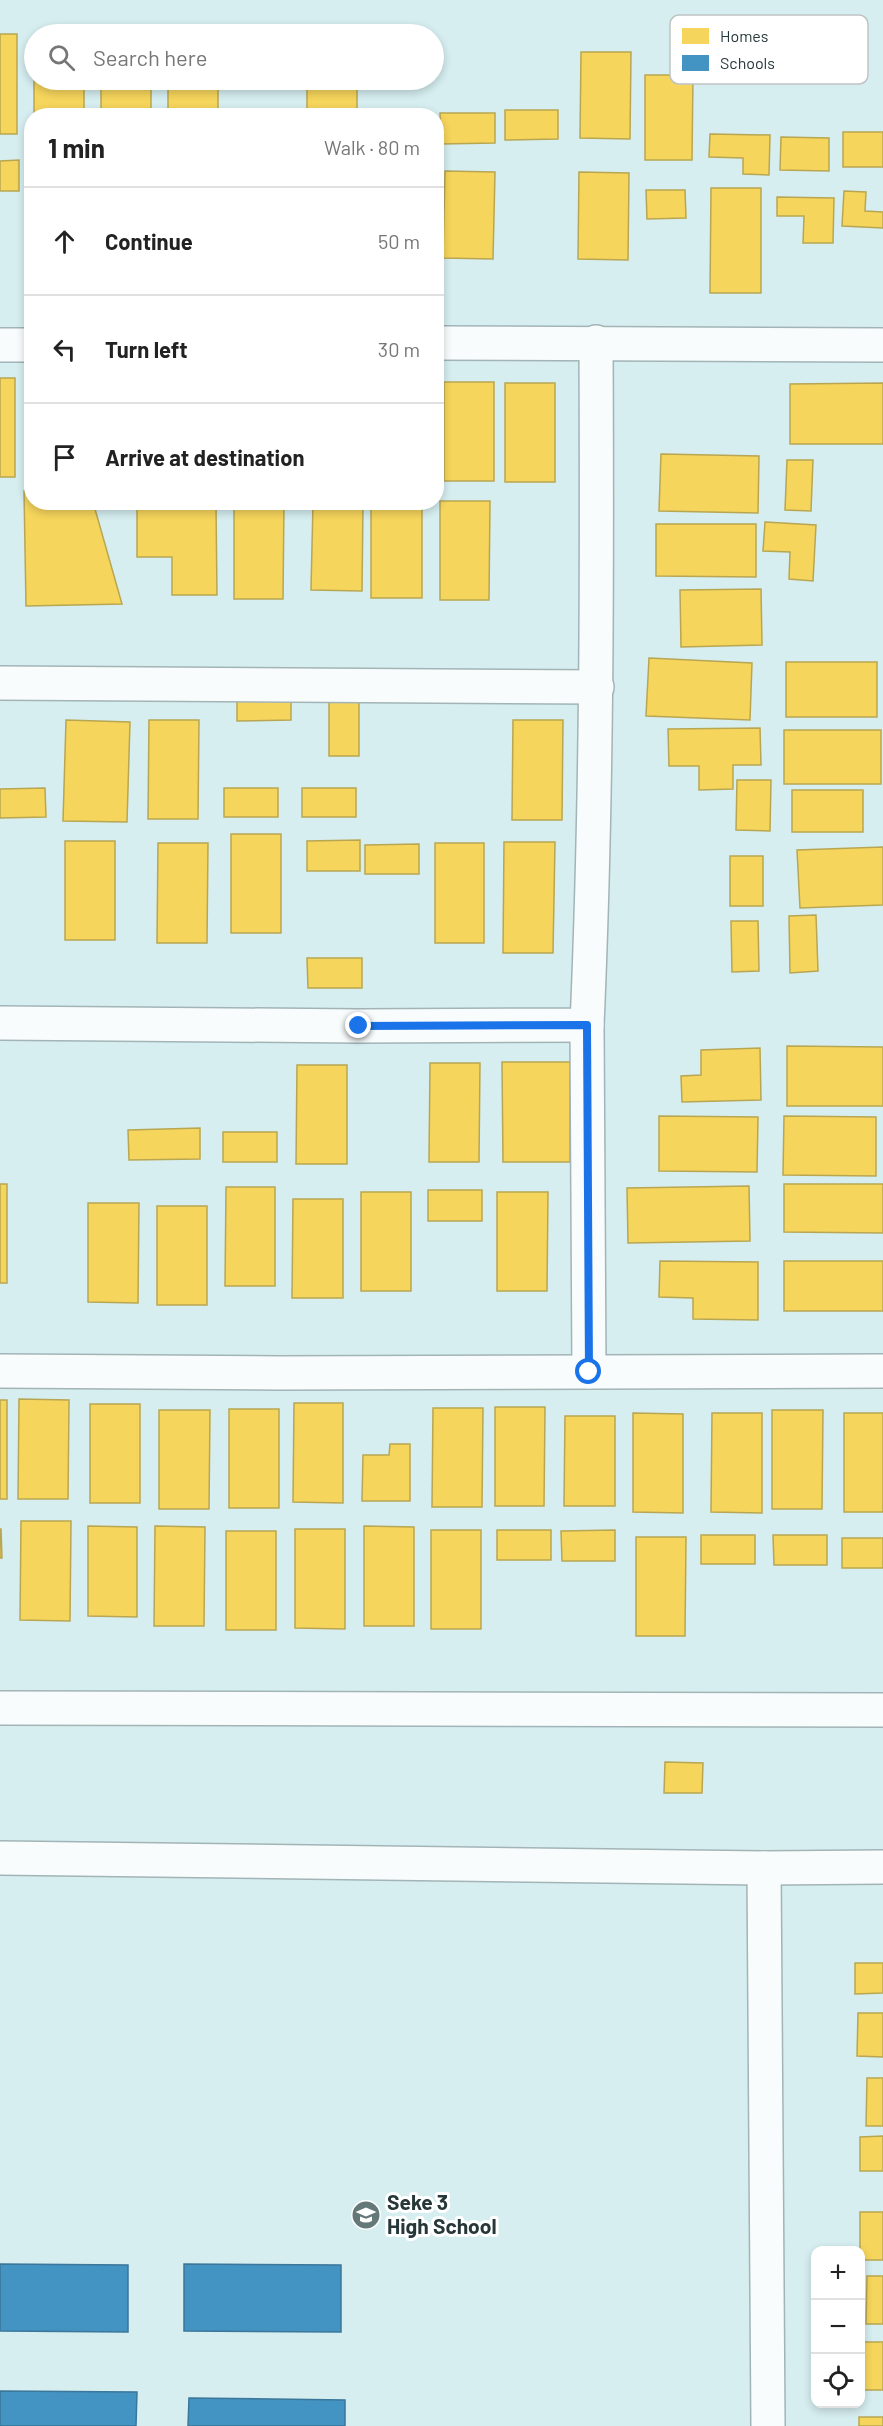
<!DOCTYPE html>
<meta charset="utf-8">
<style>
body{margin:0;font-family:Barlow,sans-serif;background:#f6f6f6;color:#222}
.controls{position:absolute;right:18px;bottom:18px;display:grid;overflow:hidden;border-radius:12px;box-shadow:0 3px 9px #0003}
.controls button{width:54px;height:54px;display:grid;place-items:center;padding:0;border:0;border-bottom:2px solid #e0e0e0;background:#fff;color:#222;font:30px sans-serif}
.stop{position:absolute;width:18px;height:18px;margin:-14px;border:4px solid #1a73e8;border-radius:50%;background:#fff}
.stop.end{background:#1a73e8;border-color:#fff;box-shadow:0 2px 6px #0008}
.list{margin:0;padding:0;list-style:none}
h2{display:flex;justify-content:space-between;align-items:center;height:78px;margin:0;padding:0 24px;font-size:26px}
h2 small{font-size:20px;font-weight:400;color:#767676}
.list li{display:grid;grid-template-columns:39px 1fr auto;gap:18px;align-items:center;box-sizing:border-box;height:108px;padding:0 24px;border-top:2px solid #e0e0e0}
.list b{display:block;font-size:22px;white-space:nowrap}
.list em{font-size:20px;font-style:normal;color:#767676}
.icon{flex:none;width:33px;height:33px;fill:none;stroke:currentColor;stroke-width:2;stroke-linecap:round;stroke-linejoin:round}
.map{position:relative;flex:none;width:883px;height:2426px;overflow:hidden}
.search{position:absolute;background:#fff;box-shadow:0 3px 9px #0003;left:24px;top:24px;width:420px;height:66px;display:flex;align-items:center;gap:15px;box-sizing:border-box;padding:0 21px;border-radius:33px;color:#767676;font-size:22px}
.panel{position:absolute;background:#fff;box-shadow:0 3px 9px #0003;left:24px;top:108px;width:420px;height:402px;border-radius:24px}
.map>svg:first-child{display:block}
.homes{fill:#f6d55c;stroke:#b8a652;stroke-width:1.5}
.schools{fill:#4393c3;stroke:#3b779a;stroke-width:1.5}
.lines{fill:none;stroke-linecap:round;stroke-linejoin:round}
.minor-casing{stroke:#a2b4b6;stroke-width:36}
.minor{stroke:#f9fcfd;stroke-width:33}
.route{stroke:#1a73e8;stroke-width:8}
.labels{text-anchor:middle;stroke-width:6;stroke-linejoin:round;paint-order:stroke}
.poi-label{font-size:21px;font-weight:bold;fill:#273739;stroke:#fff;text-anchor:start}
.key{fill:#fff;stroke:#bec3c4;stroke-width:1.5}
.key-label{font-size:16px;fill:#273739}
</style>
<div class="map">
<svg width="883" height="2426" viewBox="0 0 883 2426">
<rect width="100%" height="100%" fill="#d6eef0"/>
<g class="homes">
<rect x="0" y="34" width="17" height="100"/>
<path d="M 581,52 L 631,52 L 630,139 L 580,138 Z"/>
<path d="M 34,65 L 34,80 L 84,80 L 84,116 L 34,116 Z"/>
<path d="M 645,75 L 693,75 L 692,160 L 645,160 Z"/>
<rect x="101" y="80" width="50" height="36"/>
<rect x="168" y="80" width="50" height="36"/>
<rect x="307" y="80" width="50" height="36"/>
<path d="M 505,110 L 558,110 L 558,139 L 505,140 Z"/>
<path d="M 440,113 L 495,113 L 495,143 L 441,144 Z"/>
<rect x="843" y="132" width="40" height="35"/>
<path d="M 710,134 L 770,135 L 769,175 L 743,174 L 743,158 L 709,157 Z"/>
<path d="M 781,137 L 829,138 L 829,171 L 780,170 Z"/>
<path d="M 19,160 L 19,191 L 0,191 L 0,161 Z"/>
<rect x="31" y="169" width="1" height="99"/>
<path d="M 445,171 L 495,172 L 493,259 L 443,258 Z"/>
<path d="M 579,172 L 629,173 L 628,260 L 578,259 Z"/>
<path d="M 711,188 L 761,188 L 761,293 L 710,293 Z"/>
<path d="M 646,190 L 685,190 L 686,218 L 647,219 Z"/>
<path d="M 844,191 L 866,192 L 865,211 L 883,212 L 883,228 L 842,226 Z"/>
<path d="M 777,197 L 834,198 L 833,243 L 803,243 L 804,216 L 777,216 Z"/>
<rect x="0" y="378" width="15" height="99"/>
<rect x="444" y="382" width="50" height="99"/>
<rect x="505" y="383" width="50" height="99"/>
<path d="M 883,383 L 883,444 L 790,444 L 790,384 Z"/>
<path d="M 661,454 L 759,456 L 758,513 L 659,511 Z"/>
<path d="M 787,460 L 813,460 L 811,511 L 785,510 Z"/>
<path d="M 24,491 L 32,491 L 32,502 L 93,502 L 122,604 L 26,606 Z"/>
<path d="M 440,501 L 490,501 L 489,600 L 440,600 Z"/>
<path d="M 234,502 L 284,502 L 283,599 L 234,599 Z"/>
<rect x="371" y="502" width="51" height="96"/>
<path d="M 313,503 L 363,503 L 362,591 L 311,590 Z"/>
<path d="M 216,505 L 217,595 L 172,595 L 172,557 L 137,557 L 137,506 Z"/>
<path d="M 765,522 L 816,525 L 813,581 L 789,579 L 790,552 L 763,551 Z"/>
<path d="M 656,524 L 756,524 L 756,577 L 656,576 Z"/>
<path d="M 761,589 L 762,645 L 681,647 L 680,590 Z"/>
<path d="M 649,658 L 752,663 L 750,720 L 646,716 Z"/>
<rect x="786" y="662" width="91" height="55"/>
<path d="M 237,691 L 291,691 L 291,720 L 237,721 Z"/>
<rect x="329" y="698" width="30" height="58"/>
<path d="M 66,720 L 130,722 L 127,822 L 63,821 Z"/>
<path d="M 149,720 L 199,720 L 198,819 L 148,819 Z"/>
<path d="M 513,720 L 563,720 L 562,820 L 512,820 Z"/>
<path d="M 760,728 L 761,765 L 733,765 L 733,789 L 699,790 L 699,766 L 669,766 L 668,729 Z"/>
<rect x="784" y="730" width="97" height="54"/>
<path d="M 737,780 L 771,780 L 770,831 L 736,830 Z"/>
<path d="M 45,788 L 46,817 L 0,818 L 0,789 Z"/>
<rect x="224" y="788" width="54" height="29"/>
<rect x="302" y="788" width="54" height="29"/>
<rect x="792" y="790" width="71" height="42"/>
<rect x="231" y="834" width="50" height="99"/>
<path d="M 360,840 L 360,871 L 307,871 L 307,841 Z"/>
<rect x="65" y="841" width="50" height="99"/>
<path d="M 504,842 L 555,842 L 553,953 L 503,953 Z"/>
<path d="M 158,843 L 208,843 L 207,943 L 157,943 Z"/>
<rect x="435" y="843" width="49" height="100"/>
<path d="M 419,844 L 419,874 L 365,874 L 365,845 Z"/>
<path d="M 883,847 L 883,905 L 800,908 L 797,850 Z"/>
<rect x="730" y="856" width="33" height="50"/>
<path d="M 816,915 L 818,971 L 790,973 L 789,916 Z"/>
<path d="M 731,921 L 758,921 L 759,971 L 732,972 Z"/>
<path d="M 307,958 L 362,958 L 362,988 L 308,988 Z"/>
<path d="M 787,1046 L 883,1047 L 883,1106 L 787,1106 Z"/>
<path d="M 760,1048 L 761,1100 L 682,1102 L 681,1076 L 701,1075 L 701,1050 Z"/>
<path d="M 502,1062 L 570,1062 L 570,1162 L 503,1162 Z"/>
<path d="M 430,1063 L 480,1063 L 479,1162 L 429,1162 Z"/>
<path d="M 297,1065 L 347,1065 L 347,1164 L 296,1164 Z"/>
<path d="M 659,1116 L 758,1117 L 757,1172 L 659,1171 Z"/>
<path d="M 784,1116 L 876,1117 L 876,1176 L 783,1175 Z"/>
<path d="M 200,1128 L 200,1159 L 129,1160 L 128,1130 Z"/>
<rect x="223" y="1132" width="54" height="30"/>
<rect x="0" y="1184" width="7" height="99"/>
<path d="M 784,1184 L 883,1184 L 883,1233 L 784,1232 Z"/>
<path d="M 749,1186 L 750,1241 L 628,1243 L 627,1188 Z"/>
<path d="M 226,1187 L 275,1187 L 275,1286 L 225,1286 Z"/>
<rect x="428" y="1190" width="54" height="31"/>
<rect x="361" y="1192" width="50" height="99"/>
<path d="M 497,1192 L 548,1192 L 547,1291 L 497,1291 Z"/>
<path d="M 293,1199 L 343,1199 L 343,1298 L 292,1298 Z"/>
<path d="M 88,1203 L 139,1203 L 138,1303 L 88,1302 Z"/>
<rect x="157" y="1206" width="50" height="99"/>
<path d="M 660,1261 L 758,1262 L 758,1320 L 693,1319 L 693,1298 L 659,1297 Z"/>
<rect x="784" y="1261" width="99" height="50"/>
<path d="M 19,1399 L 69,1400 L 68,1499 L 18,1499 Z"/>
<rect x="0" y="1400" width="7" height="99"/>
<path d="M 294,1403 L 343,1403 L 343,1503 L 293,1502 Z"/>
<rect x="90" y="1404" width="50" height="99"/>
<path d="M 495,1407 L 545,1407 L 544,1506 L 495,1506 Z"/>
<path d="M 433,1408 L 483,1408 L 482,1507 L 432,1507 Z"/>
<rect x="229" y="1409" width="50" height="99"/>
<path d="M 159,1410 L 210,1410 L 209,1509 L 159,1509 Z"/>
<path d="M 772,1410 L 823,1410 L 822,1509 L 772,1509 Z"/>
<path d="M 633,1413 L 683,1414 L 683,1513 L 633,1512 Z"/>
<path d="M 712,1413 L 762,1413 L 762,1513 L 711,1512 Z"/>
<rect x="844" y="1413" width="39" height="99"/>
<path d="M 565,1416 L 615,1416 L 615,1506 L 564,1506 Z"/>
<path d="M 390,1444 L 410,1444 L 410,1501 L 362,1501 L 363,1455 L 389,1455 Z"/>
<path d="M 21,1521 L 71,1521 L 70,1621 L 20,1620 Z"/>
<path d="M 88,1526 L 137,1527 L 137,1617 L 88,1616 Z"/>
<path d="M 155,1526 L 205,1527 L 204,1626 L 154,1626 Z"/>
<path d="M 364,1526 L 414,1527 L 414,1626 L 364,1626 Z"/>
<path d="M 0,1529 L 1,1529 L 2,1558 L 0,1558 Z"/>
<path d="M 295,1529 L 345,1529 L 345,1629 L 295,1628 Z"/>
<rect x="431" y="1530" width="50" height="99"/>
<rect x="497" y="1530" width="54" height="30"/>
<path d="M 615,1530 L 615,1561 L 562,1561 L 561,1531 Z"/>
<rect x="226" y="1531" width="50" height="99"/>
<rect x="701" y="1535" width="54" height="29"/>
<path d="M 773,1535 L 827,1535 L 827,1565 L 774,1565 Z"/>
<path d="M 636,1537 L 686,1537 L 685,1636 L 636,1636 Z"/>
<rect x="842" y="1538" width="41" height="30"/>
<path d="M 665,1762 L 703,1763 L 702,1793 L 664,1793 Z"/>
<path d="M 855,1963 L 883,1963 L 883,1993 L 855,1994 Z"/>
<path d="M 858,2013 L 883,2013 L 883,2057 L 857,2056 Z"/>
<path d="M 867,2078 L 883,2078 L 883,2126 L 866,2126 Z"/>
<path d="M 883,2136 L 883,2171 L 860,2171 L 860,2137 Z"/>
<rect x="860" y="2212" width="23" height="48"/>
<path d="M 867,2276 L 883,2276 L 883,2324 L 866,2324 Z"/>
<rect x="863" y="2342" width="20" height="48"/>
<rect x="859" y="2417" width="24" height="9"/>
</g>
<g class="schools">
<path d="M 0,2264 L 128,2265 L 128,2332 L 0,2331 Z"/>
<path d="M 184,2264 L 341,2265 L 341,2332 L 184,2331 Z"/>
<path d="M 0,2391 L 137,2392 L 136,2426 L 0,2426 Z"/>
<path d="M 189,2398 L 345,2400 L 345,2426 L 188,2426 Z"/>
</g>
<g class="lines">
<g class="minor-casing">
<g id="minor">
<path d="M 436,343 L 883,345"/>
<path d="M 0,345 L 32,345"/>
<path d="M 0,683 L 597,687"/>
<path d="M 0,1023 L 359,1026 L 587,1025 C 597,797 597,570 596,342"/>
<path d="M 587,1025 L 589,1372"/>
<path d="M 0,1371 L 278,1373 L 883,1371"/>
<path d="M 0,1708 L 883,1710"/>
<path d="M 0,1858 L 764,1868 L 883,1867"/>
<path d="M 764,1868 L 768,2426"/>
</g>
</g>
<use href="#minor" class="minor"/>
</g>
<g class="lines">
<path class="route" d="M 359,1026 L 587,1025 L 589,1372"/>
</g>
<defs>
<g id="school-disc" transform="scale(1.5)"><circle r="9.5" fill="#647779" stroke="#fff"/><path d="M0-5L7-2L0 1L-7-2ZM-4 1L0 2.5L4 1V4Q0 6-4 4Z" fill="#fff"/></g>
</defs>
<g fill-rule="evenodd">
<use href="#school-disc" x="366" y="2215"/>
</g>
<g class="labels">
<g class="poi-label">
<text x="387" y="2210">Seke 3<tspan x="387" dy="24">High School</tspan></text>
</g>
</g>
<rect x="670" y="15" width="198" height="69" rx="9" class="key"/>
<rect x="682" y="28" width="27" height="16" fill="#f6d55c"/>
<rect x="682" y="55" width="27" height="16" fill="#4393c3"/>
<g class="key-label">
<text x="720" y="42">Homes</text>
<text x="720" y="69">Schools</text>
</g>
</svg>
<div class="controls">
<button>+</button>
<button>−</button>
<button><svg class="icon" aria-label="locate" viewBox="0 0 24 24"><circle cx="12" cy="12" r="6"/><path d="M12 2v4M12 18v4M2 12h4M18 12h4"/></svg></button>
</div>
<div class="stop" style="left:589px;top:1372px"></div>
<div class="stop end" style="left:359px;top:1026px"></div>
<div class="search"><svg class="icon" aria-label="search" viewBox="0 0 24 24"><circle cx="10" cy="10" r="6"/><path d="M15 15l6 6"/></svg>Search here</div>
<section class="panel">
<h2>1 min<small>Walk · 80 m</small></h2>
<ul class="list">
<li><svg class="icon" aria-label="ahead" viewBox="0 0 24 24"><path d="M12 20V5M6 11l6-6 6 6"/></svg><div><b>Continue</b></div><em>50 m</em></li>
<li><svg class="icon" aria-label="left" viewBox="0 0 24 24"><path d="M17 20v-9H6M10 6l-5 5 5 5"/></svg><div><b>Turn left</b></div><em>30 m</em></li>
<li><svg class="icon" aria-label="arrive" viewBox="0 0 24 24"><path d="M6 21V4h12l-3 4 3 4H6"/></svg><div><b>Arrive at destination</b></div></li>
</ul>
</section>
</div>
